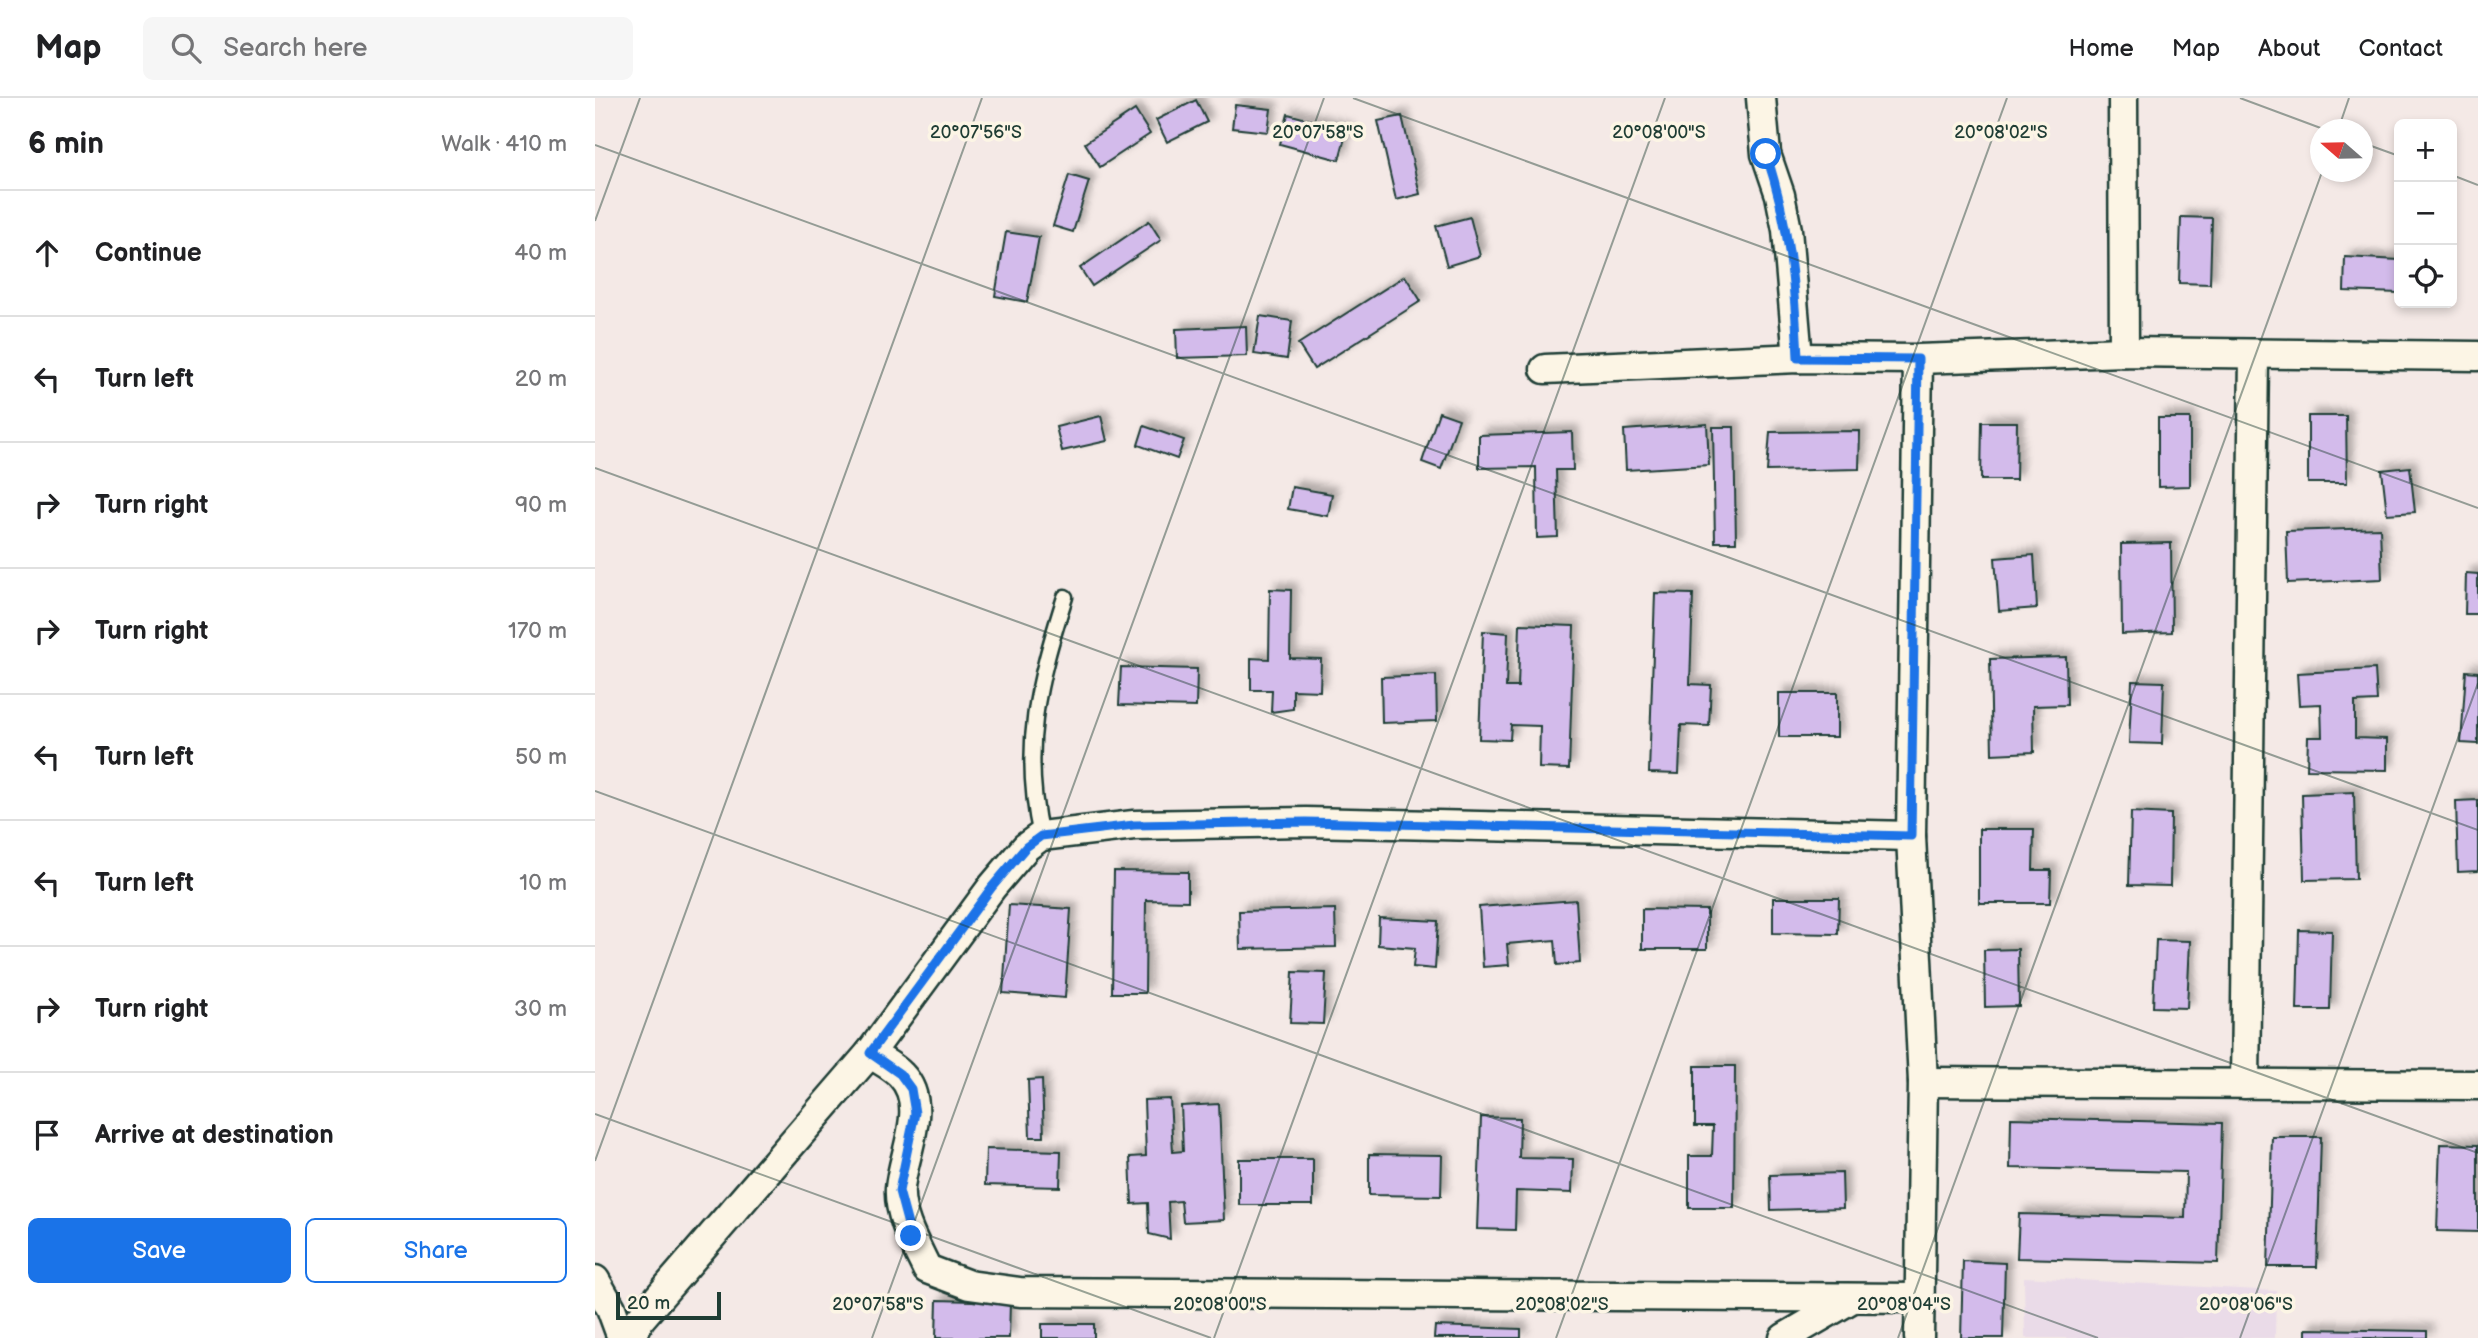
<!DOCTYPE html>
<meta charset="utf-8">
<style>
body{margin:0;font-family:"Balsamiq Sans",sans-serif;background:#f6f6f6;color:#202124}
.controls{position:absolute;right:21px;top:21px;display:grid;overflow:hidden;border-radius:10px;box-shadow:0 4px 10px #0003}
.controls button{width:63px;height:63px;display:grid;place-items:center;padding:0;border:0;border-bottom:2px solid #e0e0e0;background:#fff;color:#202124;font:35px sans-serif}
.compass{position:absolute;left:1715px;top:21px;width:63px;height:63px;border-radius:50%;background:#fff;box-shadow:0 4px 10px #0003;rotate:290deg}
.scale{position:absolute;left:21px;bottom:18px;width:105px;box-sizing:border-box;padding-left:7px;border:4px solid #1f3d34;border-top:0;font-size:19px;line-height:24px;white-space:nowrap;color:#1f3d34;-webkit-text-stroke:5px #fcf5e5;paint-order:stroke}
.stop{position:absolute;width:21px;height:21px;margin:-16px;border:5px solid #1a73e8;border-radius:50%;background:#fff}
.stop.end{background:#1a73e8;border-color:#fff;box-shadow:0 2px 7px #0008}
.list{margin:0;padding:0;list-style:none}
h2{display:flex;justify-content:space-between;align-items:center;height:91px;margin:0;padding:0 28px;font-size:30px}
h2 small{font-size:23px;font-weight:400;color:#757577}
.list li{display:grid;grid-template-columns:46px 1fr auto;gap:21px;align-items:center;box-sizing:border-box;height:126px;padding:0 28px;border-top:2px solid #e0e0e0}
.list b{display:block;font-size:26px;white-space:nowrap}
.list em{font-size:23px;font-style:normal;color:#757577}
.actions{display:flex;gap:14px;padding:21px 28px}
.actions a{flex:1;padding:16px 0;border:2px solid #1a73e8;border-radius:10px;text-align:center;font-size:24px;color:#1a73e8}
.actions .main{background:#1a73e8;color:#fff}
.icon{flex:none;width:38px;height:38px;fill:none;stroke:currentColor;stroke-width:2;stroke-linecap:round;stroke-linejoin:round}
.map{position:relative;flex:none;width:1883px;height:1240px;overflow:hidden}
header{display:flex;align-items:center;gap:42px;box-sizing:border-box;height:98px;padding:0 35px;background:#fff;border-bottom:2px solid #e0e0e0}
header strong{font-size:33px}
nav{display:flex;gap:38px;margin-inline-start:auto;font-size:24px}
.search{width:490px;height:63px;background:#f6f6f6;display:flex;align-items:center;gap:18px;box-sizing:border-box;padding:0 24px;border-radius:10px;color:#757577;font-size:26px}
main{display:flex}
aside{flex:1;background:#fff}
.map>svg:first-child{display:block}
.built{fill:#eadbe8}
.building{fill:#d3bbeb;stroke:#1f3d34;stroke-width:2;filter:url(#shadow)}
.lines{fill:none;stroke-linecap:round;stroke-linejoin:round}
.lane-casing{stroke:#1f3d34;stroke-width:19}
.street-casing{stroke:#1f3d34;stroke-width:33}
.lane{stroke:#fcf5e5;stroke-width:14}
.street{stroke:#fcf5e5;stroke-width:28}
.route{stroke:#1a73e8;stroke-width:9}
.ticks{fill:none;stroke:#1f3d34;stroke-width:2;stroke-opacity:0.45}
.ticks-label{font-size:18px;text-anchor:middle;fill:#1f3d34;stroke:#fcf5e5;stroke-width:7;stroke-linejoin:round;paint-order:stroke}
</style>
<header>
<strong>Map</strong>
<div class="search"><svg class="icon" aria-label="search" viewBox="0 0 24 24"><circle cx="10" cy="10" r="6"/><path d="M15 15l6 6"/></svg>Search here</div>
<nav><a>Home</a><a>Map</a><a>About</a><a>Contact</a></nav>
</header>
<main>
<aside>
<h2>6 min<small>Walk · 410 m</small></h2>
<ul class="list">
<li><svg class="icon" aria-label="ahead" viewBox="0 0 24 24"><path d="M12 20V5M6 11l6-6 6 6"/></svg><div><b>Continue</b></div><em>40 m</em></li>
<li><svg class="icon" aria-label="left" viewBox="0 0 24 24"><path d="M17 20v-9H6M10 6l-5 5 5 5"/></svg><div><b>Turn left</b></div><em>20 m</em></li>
<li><svg class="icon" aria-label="right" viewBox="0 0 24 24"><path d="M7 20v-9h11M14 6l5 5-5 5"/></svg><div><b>Turn right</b></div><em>90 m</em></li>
<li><svg class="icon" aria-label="right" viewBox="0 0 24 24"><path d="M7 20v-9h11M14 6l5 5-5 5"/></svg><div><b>Turn right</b></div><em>170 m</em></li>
<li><svg class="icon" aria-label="left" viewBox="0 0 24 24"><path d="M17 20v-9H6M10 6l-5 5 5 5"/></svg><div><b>Turn left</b></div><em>50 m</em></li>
<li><svg class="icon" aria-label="left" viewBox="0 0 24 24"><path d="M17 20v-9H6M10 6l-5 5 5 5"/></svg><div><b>Turn left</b></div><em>10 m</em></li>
<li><svg class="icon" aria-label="right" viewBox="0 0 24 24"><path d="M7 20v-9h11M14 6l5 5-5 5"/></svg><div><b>Turn right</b></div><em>30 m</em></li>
<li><svg class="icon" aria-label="arrive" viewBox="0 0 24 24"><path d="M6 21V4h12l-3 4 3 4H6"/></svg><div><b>Arrive at destination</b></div></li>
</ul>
<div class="actions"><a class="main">Save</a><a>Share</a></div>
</aside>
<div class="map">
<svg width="1883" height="1240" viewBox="0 0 1883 1240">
<defs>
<filter id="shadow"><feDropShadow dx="6" dy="-6" stdDeviation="3.5" flood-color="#0004"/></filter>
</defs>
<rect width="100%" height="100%" fill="#f4e9e6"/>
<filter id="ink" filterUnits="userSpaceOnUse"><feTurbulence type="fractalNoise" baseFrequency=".0143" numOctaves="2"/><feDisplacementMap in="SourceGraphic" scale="14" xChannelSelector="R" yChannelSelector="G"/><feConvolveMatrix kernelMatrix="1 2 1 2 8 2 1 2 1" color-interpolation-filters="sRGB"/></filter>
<g filter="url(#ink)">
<path class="built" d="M 1429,1179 L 1681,1193 L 1680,1240 L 1430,1240 Z"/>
<g class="building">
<path d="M 601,2 L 612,24 L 572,44 L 561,22 Z"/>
<path d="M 640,7 L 676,11 L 673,34 L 637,30 Z"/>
<path d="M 540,12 L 555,36 L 505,69 L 490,45 Z"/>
<path d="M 693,16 L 752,32 L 744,62 L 685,46 Z"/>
<path d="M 807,18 L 825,96 L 801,102 L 783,23 Z"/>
<path d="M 474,77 L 494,83 L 478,134 L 458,128 Z"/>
<path d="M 875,119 L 885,158 L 852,168 L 841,128 Z"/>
<path d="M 1586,119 L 1617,120 L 1615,186 L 1584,185 Z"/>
<path d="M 554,123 L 566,142 L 497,188 L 485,170 Z"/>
<path d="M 411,134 L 444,139 L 432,204 L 400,198 Z"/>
<path d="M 1750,159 L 1804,162 L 1804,195 L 1749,193 Z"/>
<path d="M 810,178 L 826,203 L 719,271 L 703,246 Z"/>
<path d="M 665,218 L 697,223 L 692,261 L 659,256 Z"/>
<path d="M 651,228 L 652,258 L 582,260 L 581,231 Z"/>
<path d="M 844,314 L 864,321 L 846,371 L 827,364 Z"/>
<path d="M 506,318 L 512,343 L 467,353 L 461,329 Z"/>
<path d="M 1713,318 L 1751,318 L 1752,385 L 1713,385 Z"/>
<path d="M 1563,320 L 1595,320 L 1595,388 L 1563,389 Z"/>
<path d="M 1387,324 L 1422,324 L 1421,382 L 1386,382 Z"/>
<path d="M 1112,326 L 1114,367 L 1031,372 L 1029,332 Z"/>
<path d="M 549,328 L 589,342 L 582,361 L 543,347 Z"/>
<path d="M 1118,329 L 1139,329 L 1141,444 L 1120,444 Z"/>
<path d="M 1265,333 L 1264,371 L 1172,373 L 1175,334 Z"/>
<path d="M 977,334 L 978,372 L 961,372 L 963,439 L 942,440 L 941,369 L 884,370 L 884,337 Z"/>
<path d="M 1815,369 L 1820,414 L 1792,416 L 1787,372 Z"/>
<path d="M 697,389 L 737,396 L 733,418 L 693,411 Z"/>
<path d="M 1785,430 L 1787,481 L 1693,485 L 1691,433 Z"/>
<path d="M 1576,445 L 1577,534 L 1527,536 L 1526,446 Z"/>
<path d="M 1439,457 L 1442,510 L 1404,513 L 1400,460 Z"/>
<path d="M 1871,475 L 1883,476 L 1883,516 L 1870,516 Z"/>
<path d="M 675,491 L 696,492 L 695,560 L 726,561 L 725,593 L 698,592 L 698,611 L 676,614 L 677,592 L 656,592 L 656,560 L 674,561 Z"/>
<path d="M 1060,495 L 1098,496 L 1095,586 L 1116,587 L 1114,628 L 1086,627 L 1084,676 L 1054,675 Z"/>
<path d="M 925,526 L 979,528 L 974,671 L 944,670 L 945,628 L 916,627 L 915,642 L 884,641 L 888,533 L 913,535 L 911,589 L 923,589 Z"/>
<path d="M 1471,559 L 1472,607 L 1438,608 L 1439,654 L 1397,656 L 1395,561 Z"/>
<path d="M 526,569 L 602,571 L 601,609 L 524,607 Z"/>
<path d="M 1780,571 L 1782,603 L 1760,604 L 1760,640 L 1792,641 L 1792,672 L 1712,671 L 1713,639 L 1727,639 L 1726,606 L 1704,607 L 1702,575 Z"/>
<path d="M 1871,573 L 1883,574 L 1883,646 L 1866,645 Z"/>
<path d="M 841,577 L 842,623 L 787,625 L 786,579 Z"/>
<path d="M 1537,583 L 1569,584 L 1567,646 L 1534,645 Z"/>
<rect x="1184" y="595" width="58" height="44"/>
<path d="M 1759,694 L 1761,781 L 1709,782 L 1707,696 Z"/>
<path d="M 1883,702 L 1883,773 L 1863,774 L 1861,703 Z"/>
<path d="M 1536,714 L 1576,716 L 1575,788 L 1534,787 Z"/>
<path d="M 1384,731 L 1439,731 L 1438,772 L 1456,772 L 1455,805 L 1384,805 Z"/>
<path d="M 519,773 L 593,774 L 593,803 L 551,802 L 550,895 L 517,895 Z"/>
<path d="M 1178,800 L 1244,800 L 1243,836 L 1178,835 Z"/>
<path d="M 981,802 L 985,865 L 962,867 L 960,842 L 912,846 L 914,867 L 888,869 L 884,809 Z"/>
<path d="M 414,807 L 476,811 L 470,900 L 408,895 Z"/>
<path d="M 740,811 L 741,849 L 645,851 L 644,813 Z"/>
<path d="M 1047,811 L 1112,812 L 1112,851 L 1047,851 Z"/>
<path d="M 784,820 L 843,823 L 840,871 L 818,869 L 820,850 L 783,847 Z"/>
<path d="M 1704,832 L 1737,833 L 1735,912 L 1702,912 Z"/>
<path d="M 1561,842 L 1595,843 L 1592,910 L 1558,909 Z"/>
<path d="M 1423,851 L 1424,908 L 1390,909 L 1389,852 Z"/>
<path d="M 698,874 L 731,875 L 728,926 L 695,925 Z"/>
<path d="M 1100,968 L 1140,968 L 1139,1110 L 1094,1110 L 1094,1058 L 1117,1058 L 1118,1028 L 1100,1028 Z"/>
<path d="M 447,981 L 449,1039 L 435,1039 L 433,982 Z"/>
<path d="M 575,1001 L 578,1054 L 588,1053 L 586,1008 L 624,1006 L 629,1122 L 588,1124 L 586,1103 L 573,1104 L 575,1141 L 554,1136 L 553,1105 L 537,1106 L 535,1059 L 551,1058 L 549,1002 Z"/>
<path d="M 886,1019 L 925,1020 L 924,1060 L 978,1061 L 977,1095 L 921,1093 L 920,1132 L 882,1131 Z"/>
<path d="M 1416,1020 L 1627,1025 L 1623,1165 L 1422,1160 L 1424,1116 L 1590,1120 L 1591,1074 L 1415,1070 Z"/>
<path d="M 1677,1039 L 1726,1039 L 1722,1169 L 1673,1169 Z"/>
<path d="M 1845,1046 L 1883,1047 L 1883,1134 L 1842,1133 Z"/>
<path d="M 391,1051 L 466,1053 L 465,1089 L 390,1087 Z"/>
<path d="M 774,1056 L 847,1057 L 846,1098 L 774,1097 Z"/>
<rect x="644" y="1061" width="74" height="46"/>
<path d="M 1247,1075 L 1248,1110 L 1176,1112 L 1175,1077 Z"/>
<path d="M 1368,1163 L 1410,1165 L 1408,1240 L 1366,1240 Z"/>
<path d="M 342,1202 L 415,1204 L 414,1240 L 341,1240 Z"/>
<rect x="447" y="1226" width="52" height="14"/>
<path d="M 840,1228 L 926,1231 L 926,1240 L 839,1240 Z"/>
<path d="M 1711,1231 L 1832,1233 L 1832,1240 L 1711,1240 Z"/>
</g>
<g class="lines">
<g class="lane-casing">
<path id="lane" d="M 446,738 C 426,649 443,584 470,499"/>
</g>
<g class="street-casing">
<g id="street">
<path d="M 1166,0 L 1171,56 L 1185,97 L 1192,132 L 1203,260"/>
<path d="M 1528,0 L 1529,254"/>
<path d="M 1323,261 L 1316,738 L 1328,984 L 1324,1240"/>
<path d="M 950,271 L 1203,260 L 1323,261 L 1529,254 L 1883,258"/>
<path d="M 275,955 C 284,962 298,968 306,977 C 335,1007 308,1055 305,1090 C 303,1117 321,1148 332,1171 L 374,1187 L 425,1194 L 1323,1200"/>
<path d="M 1328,984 L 1883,987"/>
<path d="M 1650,986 L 1659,257"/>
<path d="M 0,1182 L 16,1210 L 27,1240"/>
<path d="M 36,1240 L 45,1221 L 275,955 L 397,789 L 431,749 L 446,738 L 539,727 L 711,724 L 1316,738"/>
<path d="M 1189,1240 L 1256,1201"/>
</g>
</g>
<use href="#lane" class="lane"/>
<use href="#street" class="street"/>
</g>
</g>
<g class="lines" filter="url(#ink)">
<path class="route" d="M 316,1138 L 304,1093 L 320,1015 L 316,991 L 305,976 L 275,955 L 397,789 L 431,749 L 446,738 L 539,727 L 711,724 L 1316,738 L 1323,261 L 1203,260 C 1200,190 1194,123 1171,56"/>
</g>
<path class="ticks" d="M 758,0 L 1883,410M 1645,0 L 1731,32M 1743,32 L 1754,0M 1768,45 L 1804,58M 0,47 L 1883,732M 1857,77 L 1883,87M 0,123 L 45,0M 0,370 L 1883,1055M 0,693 L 1503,1240M 0,1016 L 616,1240M 0,1063 L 387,0M 277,1240 L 729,0M 619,1240 L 1070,0M 961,1240 L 1412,0M 1303,1240 L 1727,74M 1645,1240 L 1883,585"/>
<g class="ticks-label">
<text x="381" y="40">20°07'56"S</text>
<text x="723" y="40">20°07'58"S</text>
<text x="1064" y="40">20°08'00"S</text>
<text x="1406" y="40">20°08'02"S</text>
<text x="283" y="1212">20°07'58"S</text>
<text x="625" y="1212">20°08'00"S</text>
<text x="967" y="1212">20°08'02"S</text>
<text x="1309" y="1212">20°08'04"S</text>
<text x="1651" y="1212">20°08'06"S</text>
</g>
</svg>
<div class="controls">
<button>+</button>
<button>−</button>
<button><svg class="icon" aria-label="locate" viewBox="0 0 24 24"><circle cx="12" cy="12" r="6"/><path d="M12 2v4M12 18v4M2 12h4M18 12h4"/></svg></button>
</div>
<svg class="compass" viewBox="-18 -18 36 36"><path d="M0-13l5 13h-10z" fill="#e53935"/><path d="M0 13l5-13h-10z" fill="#757577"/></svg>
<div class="scale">20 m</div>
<div class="stop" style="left:1171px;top:56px"></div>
<div class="stop end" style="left:316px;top:1138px"></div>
</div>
</main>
